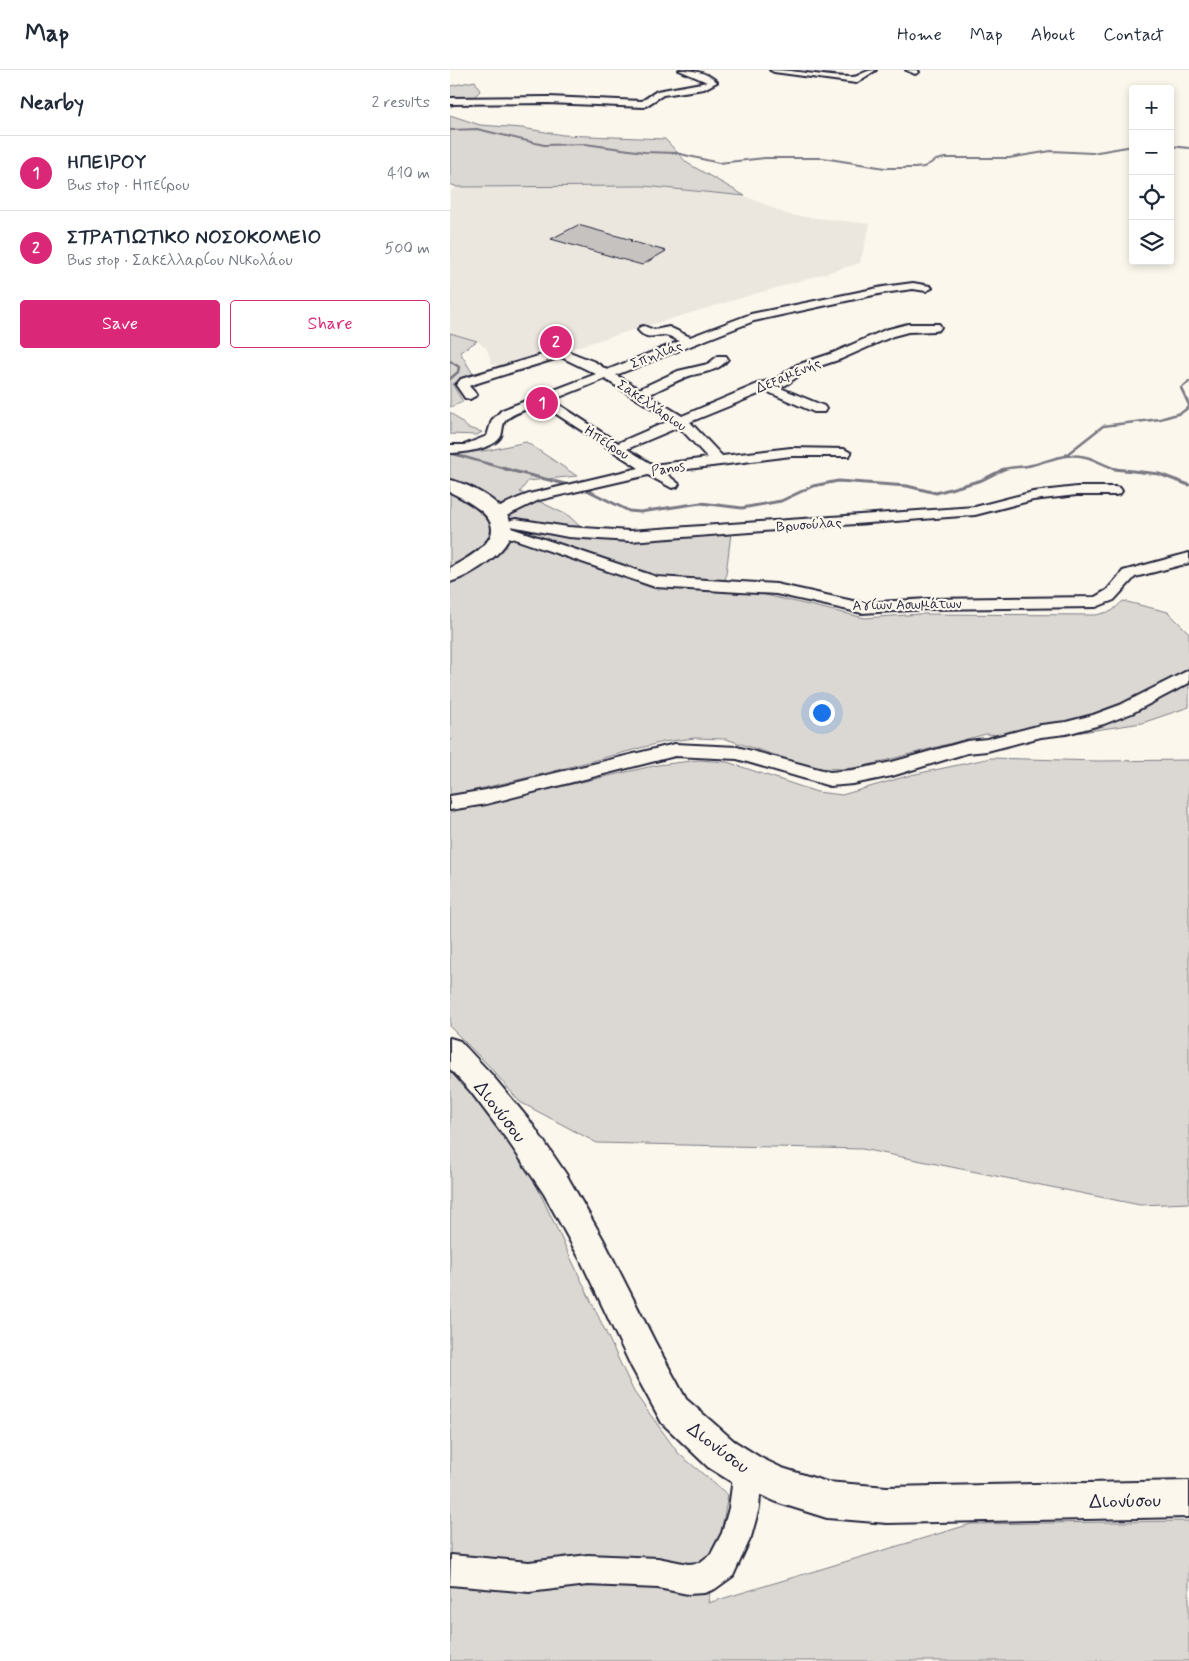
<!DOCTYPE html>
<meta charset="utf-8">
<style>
body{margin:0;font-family:Mynerve,sans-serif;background:#f2f2f3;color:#1f2937}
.controls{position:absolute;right:15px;top:15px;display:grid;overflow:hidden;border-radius:5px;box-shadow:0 2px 8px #0003}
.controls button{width:45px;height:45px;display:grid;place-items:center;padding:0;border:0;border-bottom:1px solid #e0e1e3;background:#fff;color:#1f2937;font:25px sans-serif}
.you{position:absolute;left:371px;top:642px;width:18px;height:18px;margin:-12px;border:4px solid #fff;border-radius:50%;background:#1a73e8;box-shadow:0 0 0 8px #1a73e833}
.badge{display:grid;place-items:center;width:32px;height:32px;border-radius:50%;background:#db2777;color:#fff;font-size:16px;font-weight:700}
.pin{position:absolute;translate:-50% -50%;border:2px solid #fff;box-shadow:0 1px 5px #0006}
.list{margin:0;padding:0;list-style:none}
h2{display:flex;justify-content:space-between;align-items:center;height:65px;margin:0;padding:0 20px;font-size:21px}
h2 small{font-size:16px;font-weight:400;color:#747a83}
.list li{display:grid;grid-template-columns:32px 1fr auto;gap:15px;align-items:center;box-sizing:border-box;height:75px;padding:0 20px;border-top:1px solid #e0e1e3}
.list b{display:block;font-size:19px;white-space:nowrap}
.list p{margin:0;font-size:16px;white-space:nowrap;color:#747a83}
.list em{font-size:16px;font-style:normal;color:#747a83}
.actions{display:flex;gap:10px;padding:15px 20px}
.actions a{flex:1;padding:11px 0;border:1px solid #db2777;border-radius:5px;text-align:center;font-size:18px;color:#db2777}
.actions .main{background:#db2777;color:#fff}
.icon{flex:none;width:28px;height:28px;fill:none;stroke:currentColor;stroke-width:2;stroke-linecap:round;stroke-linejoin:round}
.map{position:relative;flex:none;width:739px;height:1591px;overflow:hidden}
header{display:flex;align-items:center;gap:30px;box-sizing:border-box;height:70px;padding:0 25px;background:#fff;border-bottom:1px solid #e0e1e3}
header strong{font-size:24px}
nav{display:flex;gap:28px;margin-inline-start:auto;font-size:18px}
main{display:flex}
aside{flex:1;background:#fff}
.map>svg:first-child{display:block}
.built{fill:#ebe7df}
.green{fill:#dbd8d3;stroke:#7e7d87}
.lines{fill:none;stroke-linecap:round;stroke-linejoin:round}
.stream-far2{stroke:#787681;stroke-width:2}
.stream-far1{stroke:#787681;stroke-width:2.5}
.stream{stroke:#787681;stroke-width:3}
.building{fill:#c6c2c0;stroke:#22223b}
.minor-casing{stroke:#22223b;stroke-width:4}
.major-casing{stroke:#22223b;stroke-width:4}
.minor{fill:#fbf7ec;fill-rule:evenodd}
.major{fill:#fbf7ec;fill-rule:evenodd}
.labels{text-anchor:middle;stroke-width:4.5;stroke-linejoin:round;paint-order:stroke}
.far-street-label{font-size:14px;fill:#22223b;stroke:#fbf7ec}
.near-street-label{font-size:19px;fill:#22223b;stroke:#fbf7ec}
</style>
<header>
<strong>Map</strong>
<nav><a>Home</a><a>Map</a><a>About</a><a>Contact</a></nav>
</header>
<main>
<aside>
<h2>Nearby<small>2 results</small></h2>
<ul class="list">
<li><span class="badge">1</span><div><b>ΗΠΕΙΡΟΥ</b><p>Bus stop · Ηπείρου</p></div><em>410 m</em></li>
<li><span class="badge">2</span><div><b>ΣΤΡΑΤΙΩΤΙΚΟ ΝΟΣΟΚΟΜΕΙΟ</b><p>Bus stop · Σακελλαρίου Νικολάου</p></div><em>500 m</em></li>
</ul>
<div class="actions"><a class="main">Save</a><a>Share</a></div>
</aside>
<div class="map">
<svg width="739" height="1591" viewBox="0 0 739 1591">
<rect width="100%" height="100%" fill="#fbf7ec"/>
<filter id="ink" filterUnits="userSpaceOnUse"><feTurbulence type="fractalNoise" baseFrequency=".02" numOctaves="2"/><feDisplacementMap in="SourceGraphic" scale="10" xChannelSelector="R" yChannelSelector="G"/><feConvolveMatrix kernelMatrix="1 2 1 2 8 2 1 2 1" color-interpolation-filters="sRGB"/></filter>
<g filter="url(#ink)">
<path class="built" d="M 194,116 L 295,126 L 339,145 L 420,154 L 410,193 L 55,298 L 42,294 L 37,279 L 27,271 L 0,263 L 0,122 L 7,117 Z"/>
<g class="green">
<path d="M 25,11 L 30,21 L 22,29 L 0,37 L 0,16 Z"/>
<path d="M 0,45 L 30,55 L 72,58 L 113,65 L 215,69 L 237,93 L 295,126 L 194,116 L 7,117 L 0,114 Z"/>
<path d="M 0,263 L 27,271 L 10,282 L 24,306 L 2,314 L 13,332 L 0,337 Z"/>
<path d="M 0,342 L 18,358 L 32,362 L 27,365 L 0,364 Z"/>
<path d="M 76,372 L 127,406 L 78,411 L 70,422 L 119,446 L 142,468 L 281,463 L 275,512 L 212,509 L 172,496 L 164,504 L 205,516 L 298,521 L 415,548 L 470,544 L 646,545 L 662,541 L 673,531 L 718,542 L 739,563 L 739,637 L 692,653 L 592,668 L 536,664 L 411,697 L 393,699 L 364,698 L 276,669 L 245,668 L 213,672 L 97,703 L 0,726 L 0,385 L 40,380 Z"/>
<path d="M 541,688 L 647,691 L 739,690 L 739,1133 L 690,1135 L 412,1079 L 147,1073 L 70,1032 L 38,995 L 0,957 L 0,741 L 208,695 L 249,690 L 277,692 L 367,722 L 392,725 L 461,705 Z"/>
<path d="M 0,997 L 30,1029 L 81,1104 L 184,1322 L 228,1383 L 278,1425 L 258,1533 L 521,1454 L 739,1451 L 739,1591 L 0,1591 Z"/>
</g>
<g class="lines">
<g class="stream-far2">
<path d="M 0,60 L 27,59 L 94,75 L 135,74 L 194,82 L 226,83 L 269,93 L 315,88 L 373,88 L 435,98 L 465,98 L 474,97 L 486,90 L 495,88 L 559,88 L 601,81 L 642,83 L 683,76"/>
<path d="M 720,76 L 739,78"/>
</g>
<g class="stream-far1">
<path d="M 0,291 L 9,297 L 8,302 L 0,309"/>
<path d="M 739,312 L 731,318 L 739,335"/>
<path d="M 0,383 L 60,400"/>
<path d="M 616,385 L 653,356 L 710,349 L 731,343 L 739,337"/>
<path d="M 551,400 C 561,396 572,398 582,395 C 602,390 621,380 642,389 C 652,393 660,398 670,400"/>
</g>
<g class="stream">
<path d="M 55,399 L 123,416"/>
<path d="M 665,399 L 709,404 L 739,415"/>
<path d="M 133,418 L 179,441 L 190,442 L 251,433 L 292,438 L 331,431 L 363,416 L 388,411 L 457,416 L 486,423 L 532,410 L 554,399"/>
</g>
</g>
<path class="building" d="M 128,155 L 182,170 L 180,171 L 216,181 L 192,195 L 101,169 Z"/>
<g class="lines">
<g class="minor-casing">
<g id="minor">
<path d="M 229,0 C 243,0 257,2 267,12 L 254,19 L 213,25 L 194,37 L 98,33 L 0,34 L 0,28 L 98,27 L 192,31 L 207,21 L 257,12 Z"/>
<path d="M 320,0 C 347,0 374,7 401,7 C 409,8 413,0 426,0 L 406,13 L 324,2 Z"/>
<path d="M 456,0 L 467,0 L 469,2 L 465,4 Z"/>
<path d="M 463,213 L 480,216 L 482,218 L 476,221 L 463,219 L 433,223 L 304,251 L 166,305 L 189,319 L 228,301 L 258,294 L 268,286 L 276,286 L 278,289 C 268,302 253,302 239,306 C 225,311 211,319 198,325 L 232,346 L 310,313 L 326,309 L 347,295 L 383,283 L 435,260 L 458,254 L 489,254 L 491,257 L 489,260 L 485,261 L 458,262 L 443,266 L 391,289 L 355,301 L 336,315 L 328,317 L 374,336 L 376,339 L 374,342 L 364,342 L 316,321 L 240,352 L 272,386 L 341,378 L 394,379 L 401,383 L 399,386 L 341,386 L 214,402 L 229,414 L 227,417 L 222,418 L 198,405 L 89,430 L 48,450 L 43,449 L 41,446 C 49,435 66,429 79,424 L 189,398 L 91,334 C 81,338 63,342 55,351 C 52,355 53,361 51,366 C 45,379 12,383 0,383 L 0,375 L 14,375 L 37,366 L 42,350 L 52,340 L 146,304 L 111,287 L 21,315 L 19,316 L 27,325 L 20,329 L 15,328 L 6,315 L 11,309 L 102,282 L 103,278 L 107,277 L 145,292 L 157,300 L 230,271 C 226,270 222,267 219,266 C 207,262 199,273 188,260 L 190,257 L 194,256 L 204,260 L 219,257 L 240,267 L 301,244 L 433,217 ZM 155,309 L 221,350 L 168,373 L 102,330 ZM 229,357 L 258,388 L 203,395 L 177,379 Z"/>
<path d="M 627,417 L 665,417 L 670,418 L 672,421 L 670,424 L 665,425 L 627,425 L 583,430 L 525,445 L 180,471 L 118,467 L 66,457 L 61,456 L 59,453 L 61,450 L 66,449 L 118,457 L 180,461 L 525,437 L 583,422 Z"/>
<path d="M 52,455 L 207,507 L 326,514 L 412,533 L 478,529 L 645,527 L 657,520 L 673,501 L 739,483 L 739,493 L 685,507 L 664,530 L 646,537 L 478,539 L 412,543 L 326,524 L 205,517 L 47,463 L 44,460 L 47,457 Z"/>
<path d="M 739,600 L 739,613 L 682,643 L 654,654 L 616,664 L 591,667 L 537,681 L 517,683 L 442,706 L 403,714 L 380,716 L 287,689 L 225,686 L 36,734 L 0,740 L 0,726 L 36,720 L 225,674 L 287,677 L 380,702 L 403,700 L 442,692 L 517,671 L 537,669 L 591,655 L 616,652 L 643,645 L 670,635 Z"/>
<path d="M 298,1387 L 308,1391 L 312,1401 L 309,1438 L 301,1467 L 283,1506 L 265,1519 L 254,1523 L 238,1524 L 208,1518 L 138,1515 L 79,1522 L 0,1515 L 1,1485 L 79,1492 L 138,1485 L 208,1488 L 238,1494 L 249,1493 L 261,1484 L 272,1463 L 279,1438 L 284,1401 L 288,1391 Z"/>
</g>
</g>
<g class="major-casing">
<g id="major">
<path d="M 0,410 C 19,414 56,433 61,454 C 66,479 19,507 0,512 L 0,498 C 55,469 57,450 0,422 Z"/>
<path d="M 0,968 L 10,971 L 41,1004 L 80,1051 L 116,1104 L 153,1169 L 205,1272 L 236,1329 L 284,1371 L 311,1388 L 332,1398 L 377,1412 L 437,1417 L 739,1411 L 739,1447 L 437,1453 L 377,1448 L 329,1433 L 285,1414 L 258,1397 L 212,1353 L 181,1296 L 131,1191 L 94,1124 L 58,1071 L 21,1022 L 0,999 Z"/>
</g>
</g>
<use href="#minor" class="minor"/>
<use href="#major" class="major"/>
</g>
</g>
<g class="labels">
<g class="far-street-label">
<text transform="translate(206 284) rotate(-21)" y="5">Σπηλιάς</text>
<text transform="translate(338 305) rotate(-23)" y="5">Δεξαμενής</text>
<text transform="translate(202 335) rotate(34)" y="5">Σακελλάριου</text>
<text transform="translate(157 372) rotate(33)" y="5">Ηπείρου</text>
<text transform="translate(218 398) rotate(-9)" y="5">Panos</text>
<text transform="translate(359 454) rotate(-4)" y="5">Βρυσούλας</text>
<text transform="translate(457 534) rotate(-1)" y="5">Αγίων Ασωμάτων</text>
</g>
<g class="near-street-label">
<text transform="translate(51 1041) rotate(52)" y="7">Διονύσου</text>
<text transform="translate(269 1377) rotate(37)" y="7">Διονύσου</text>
<text transform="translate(675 1430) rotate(-1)" y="7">Διονύσου</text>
</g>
</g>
</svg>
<div class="controls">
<button>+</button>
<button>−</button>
<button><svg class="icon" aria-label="locate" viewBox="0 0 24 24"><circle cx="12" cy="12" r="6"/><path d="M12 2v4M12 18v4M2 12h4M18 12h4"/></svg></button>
<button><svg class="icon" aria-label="layers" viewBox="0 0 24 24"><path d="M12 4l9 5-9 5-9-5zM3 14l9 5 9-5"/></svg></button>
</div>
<div class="you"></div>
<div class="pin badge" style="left:92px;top:333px">1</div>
<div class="pin badge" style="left:106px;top:272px">2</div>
</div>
</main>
